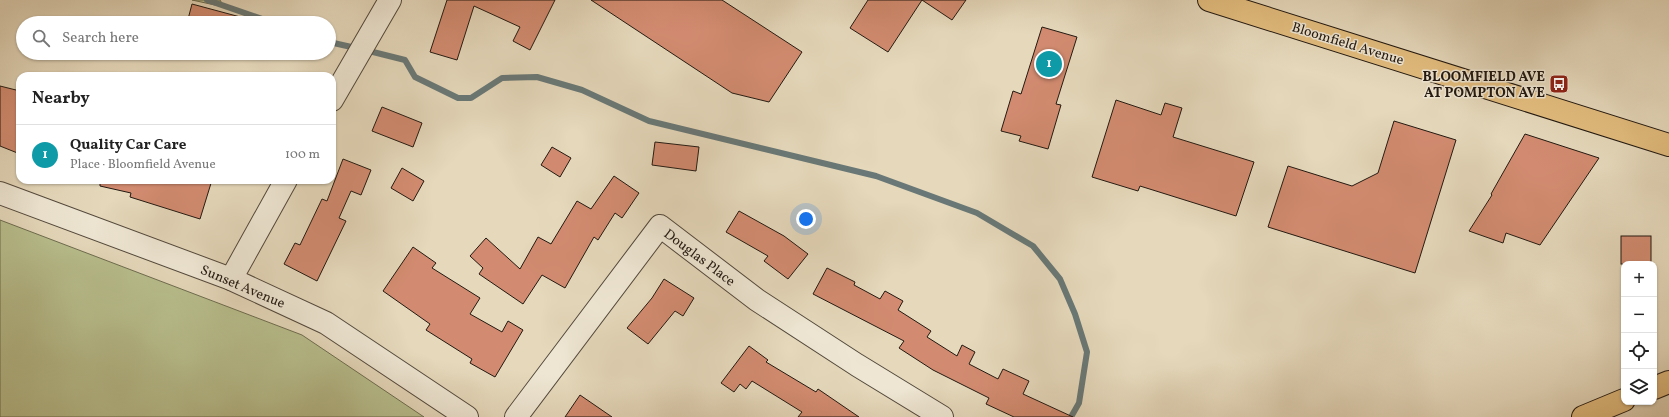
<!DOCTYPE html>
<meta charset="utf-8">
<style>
body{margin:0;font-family:Vollkorn,serif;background:#f6f6f6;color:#222}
.controls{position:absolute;right:12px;bottom:12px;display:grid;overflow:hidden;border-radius:8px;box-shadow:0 1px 3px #0004}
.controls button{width:36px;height:36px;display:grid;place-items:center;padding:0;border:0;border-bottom:1px solid #e0e0e0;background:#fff;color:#222;font:20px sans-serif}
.you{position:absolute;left:806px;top:219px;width:14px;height:14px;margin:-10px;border:3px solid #fff;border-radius:50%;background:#1a73e8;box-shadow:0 0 0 6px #1a73e833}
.badge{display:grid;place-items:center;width:26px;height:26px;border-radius:50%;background:#0f766e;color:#fff;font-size:13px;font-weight:700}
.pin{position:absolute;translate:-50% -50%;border:2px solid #fff;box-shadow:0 1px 4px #0006}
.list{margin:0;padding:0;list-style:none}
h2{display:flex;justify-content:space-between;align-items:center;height:52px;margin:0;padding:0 16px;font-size:17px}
h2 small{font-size:13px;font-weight:400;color:#767676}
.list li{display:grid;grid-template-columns:26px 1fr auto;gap:12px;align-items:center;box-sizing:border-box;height:60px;padding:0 16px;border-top:1px solid #e0e0e0}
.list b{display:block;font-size:15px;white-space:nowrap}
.list p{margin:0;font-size:13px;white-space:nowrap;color:#767676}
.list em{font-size:13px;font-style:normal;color:#767676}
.icon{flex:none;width:22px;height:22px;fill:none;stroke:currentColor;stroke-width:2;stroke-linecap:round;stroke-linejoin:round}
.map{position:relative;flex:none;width:1669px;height:417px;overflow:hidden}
.search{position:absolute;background:#fff;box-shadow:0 1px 3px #0004;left:16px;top:16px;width:320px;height:44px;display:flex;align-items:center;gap:10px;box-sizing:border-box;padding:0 14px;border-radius:22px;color:#767676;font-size:15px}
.panel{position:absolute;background:#fff;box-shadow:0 1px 3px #0004;left:16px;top:72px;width:320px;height:112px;border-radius:12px}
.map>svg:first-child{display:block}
.green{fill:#b8be8d;stroke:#6d6c4f}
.forest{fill:url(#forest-crowns);stroke:#6d6c4f}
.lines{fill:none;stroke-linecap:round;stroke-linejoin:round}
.stream{stroke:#697876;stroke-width:6}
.building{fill:#d28b70;stroke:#221911}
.minor-casing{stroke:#53493c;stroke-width:24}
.major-casing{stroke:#221911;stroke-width:24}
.minor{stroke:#eee6d3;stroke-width:22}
.major{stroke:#e2bc7e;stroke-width:22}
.labels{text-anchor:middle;stroke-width:3;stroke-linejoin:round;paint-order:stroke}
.street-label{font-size:14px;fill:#221911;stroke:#eee6d3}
.poi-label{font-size:14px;font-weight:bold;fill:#221911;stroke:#eee6d3;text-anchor:end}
</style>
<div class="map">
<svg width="1669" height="417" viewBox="0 0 1669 417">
<defs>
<pattern id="forest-crowns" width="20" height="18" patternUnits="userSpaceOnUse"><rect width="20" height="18" fill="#b8be8d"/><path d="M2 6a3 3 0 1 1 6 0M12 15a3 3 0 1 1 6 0" fill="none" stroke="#9ea379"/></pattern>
</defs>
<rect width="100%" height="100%" fill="#e5d8bb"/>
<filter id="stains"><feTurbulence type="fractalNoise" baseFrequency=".005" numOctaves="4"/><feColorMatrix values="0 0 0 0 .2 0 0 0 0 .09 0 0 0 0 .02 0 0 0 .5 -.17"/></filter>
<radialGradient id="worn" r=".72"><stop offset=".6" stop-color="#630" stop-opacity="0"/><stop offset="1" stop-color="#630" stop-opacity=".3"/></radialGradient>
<path class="green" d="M 0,220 L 302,335 L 424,417 L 0,417 Z"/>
<path class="forest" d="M 192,0 L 220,0 L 224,7 Z"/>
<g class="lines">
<g class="stream">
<path d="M 207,0 L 274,23"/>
<path d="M 329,42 L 356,48"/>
<path d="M 365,50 L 405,60 L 415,77 L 458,98 L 471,98 L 502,78 L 537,77 L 582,90 L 649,121 L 876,176 L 977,213 L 1033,246 L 1060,279 L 1075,314 L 1087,352 L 1079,403 L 1071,417"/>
</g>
</g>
<g class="building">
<path d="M 447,0 L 555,0 L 530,50 L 513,41 L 520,27 L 474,6 L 457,60 L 430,52 Z"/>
<path d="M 591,0 L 722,0 L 802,52 L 769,102 L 732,93 Z"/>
<path d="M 868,0 L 922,0 L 888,52 L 850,28 Z"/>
<path d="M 922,0 L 966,0 L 952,20 Z"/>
<path d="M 192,4 L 244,18 L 243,23 L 187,23 Z"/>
<path d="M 1042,27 L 1077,37 L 1056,104 L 1061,105 L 1048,149 L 1019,141 L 1021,136 L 1001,131 L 1013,91 L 1021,94 Z"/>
<path d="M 0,86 L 20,91 L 20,154 L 0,146 Z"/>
<path d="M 1116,100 L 1161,115 L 1165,103 L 1182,108 L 1173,137 L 1254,162 L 1236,216 L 1140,186 L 1138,191 L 1092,177 Z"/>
<path d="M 382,107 L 422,123 L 413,147 L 372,131 Z"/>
<path d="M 1394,121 L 1456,140 L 1415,273 L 1268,227 L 1288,166 L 1352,186 L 1378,173 Z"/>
<path d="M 1525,134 L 1599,158 L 1540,245 L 1506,233 L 1503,243 L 1469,231 L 1492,195 L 1491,194 Z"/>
<path d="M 655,142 L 699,147 L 696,171 L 652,165 Z"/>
<path d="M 552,147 L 571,158 L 560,177 L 541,165 Z"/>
<path d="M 343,159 L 371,170 L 361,195 L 351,191 L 339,218 L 346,221 L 317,281 L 284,264 L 295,243 L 300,245 L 322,199 L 327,201 Z"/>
<path d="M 402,168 L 424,181 L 413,201 L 391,188 Z"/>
<path d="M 614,176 L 639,193 L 622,218 L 615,213 L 598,240 L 594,237 L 565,288 L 542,275 L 523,304 L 479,274 L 483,268 L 470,256 L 486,238 L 520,269 L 538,237 L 551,244 L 577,201 L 591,209 Z"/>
<path d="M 100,180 L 212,180 L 200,219 L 130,197 L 131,193 L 100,186 Z"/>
<path d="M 739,211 L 784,236 L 808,254 L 788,279 L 764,261 L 768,256 L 726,232 Z"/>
<rect x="1621" y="236" width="30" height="28"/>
<path d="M 413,247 L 436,263 L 432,268 L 480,298 L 470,314 L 502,332 L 508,321 L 523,330 L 495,377 L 470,363 L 472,359 L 426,330 L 430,324 L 383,291 Z"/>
<path d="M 827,268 L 855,282 L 854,285 L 880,299 L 885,291 L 903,301 L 898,310 L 931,331 L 927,337 L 957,356 L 962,345 L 975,352 L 969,364 L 998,379 L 1003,369 L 1029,381 L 1023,394 L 1073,417 L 1014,417 L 986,404 L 989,398 L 933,370 L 899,348 L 904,341 L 813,294 Z"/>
<path d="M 664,279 L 694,298 L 683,316 L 675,311 L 648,344 L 627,328 L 652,298 Z"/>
<path d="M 749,346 L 768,360 L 766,362 L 816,392 L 818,389 L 859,417 L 798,417 L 802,412 L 752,381 L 746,389 L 740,384 L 734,392 L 721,383 Z"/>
<path d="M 580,395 L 612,417 L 565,417 Z"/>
</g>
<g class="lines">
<g class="minor-casing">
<g id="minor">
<path d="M 332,100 L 390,0"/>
<path d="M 0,193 L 231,279 L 326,323 L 467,417"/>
<path d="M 231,279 L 286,180"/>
<path d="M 516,417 L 660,226 L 757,300 L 857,365 L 942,417"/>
</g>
</g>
<g class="major-casing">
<g id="major">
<path d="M 1209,0 L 1669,145"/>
<path d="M 1654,388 L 1669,382"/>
<path d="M 1583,417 L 1624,400"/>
</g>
</g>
<use href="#minor" class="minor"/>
<use href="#major" class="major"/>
</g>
<defs>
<g id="bus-square" transform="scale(1)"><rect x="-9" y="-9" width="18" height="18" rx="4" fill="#8f2418" stroke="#eee6d3"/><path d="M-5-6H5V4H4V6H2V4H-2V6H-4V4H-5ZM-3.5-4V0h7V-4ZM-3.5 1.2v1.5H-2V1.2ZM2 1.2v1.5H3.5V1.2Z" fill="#fff"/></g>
</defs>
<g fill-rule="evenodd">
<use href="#bus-square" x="1559" y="84"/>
</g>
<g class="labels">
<g class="street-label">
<text transform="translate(1348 43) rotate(17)" y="5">Bloomfield Avenue</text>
<text transform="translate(700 257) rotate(37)" y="5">Douglas Place</text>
<text transform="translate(243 286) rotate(23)" y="5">Sunset Avenue</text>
</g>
<g class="poi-label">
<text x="1545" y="81">BLOOMFIELD AVE<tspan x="1545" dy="16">AT POMPTON AVE</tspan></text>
</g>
</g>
<rect width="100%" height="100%" filter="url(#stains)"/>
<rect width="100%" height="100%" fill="url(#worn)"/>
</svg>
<div class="controls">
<button>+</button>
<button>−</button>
<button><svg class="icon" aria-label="locate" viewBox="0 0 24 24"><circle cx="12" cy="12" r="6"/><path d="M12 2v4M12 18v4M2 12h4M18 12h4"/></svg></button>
<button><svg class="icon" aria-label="layers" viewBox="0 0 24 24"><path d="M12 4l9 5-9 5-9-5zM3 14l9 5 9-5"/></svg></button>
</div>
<div class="you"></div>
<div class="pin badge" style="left:1049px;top:64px;background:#0f9aa8">1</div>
<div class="search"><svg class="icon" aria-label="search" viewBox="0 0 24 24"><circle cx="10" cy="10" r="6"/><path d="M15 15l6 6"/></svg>Search here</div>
<section class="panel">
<h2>Nearby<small></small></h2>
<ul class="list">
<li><span class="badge" style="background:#0f9aa8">1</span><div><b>Quality Car Care</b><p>Place · Bloomfield Avenue</p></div><em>100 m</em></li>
</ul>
</section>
</div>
